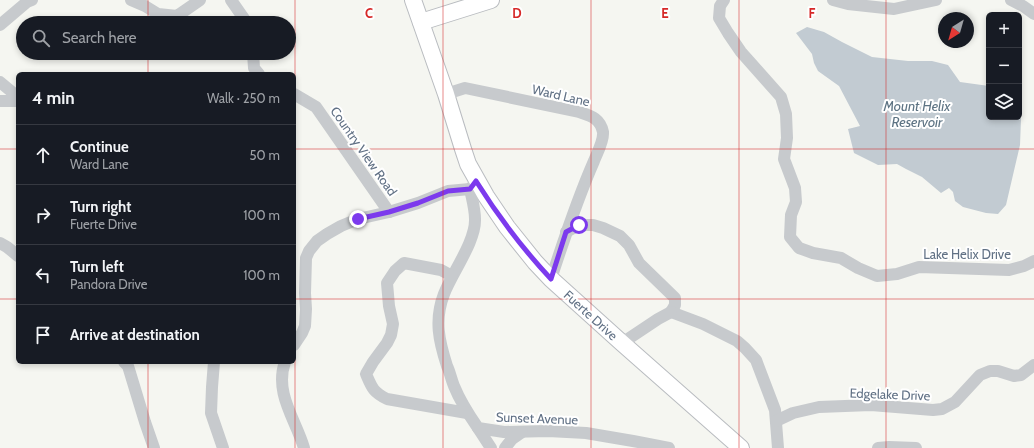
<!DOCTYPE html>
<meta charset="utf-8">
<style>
body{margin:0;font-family:Cabin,sans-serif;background:#20242c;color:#f1f3f6}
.controls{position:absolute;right:12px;top:12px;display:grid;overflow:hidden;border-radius:6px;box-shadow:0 2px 6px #0003}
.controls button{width:36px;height:36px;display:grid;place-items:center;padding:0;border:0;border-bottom:1px solid #363941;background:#171b24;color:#f1f3f6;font:20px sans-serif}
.compass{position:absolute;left:938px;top:12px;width:36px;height:36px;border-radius:50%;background:#171b24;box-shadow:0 2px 6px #0003;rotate:217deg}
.stop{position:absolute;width:12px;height:12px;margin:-9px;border:3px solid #7c3aed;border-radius:50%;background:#fff}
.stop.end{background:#7c3aed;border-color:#fff;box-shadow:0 1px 4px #0008}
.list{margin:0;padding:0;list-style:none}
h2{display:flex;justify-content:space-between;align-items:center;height:52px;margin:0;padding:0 16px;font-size:17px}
h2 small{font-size:13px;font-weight:400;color:#9ea1a6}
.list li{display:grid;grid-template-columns:26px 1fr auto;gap:12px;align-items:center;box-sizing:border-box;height:60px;padding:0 16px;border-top:1px solid #363941}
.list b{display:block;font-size:15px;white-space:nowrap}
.list p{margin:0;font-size:13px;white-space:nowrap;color:#9ea1a6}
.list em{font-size:13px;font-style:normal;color:#9ea1a6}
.icon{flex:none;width:22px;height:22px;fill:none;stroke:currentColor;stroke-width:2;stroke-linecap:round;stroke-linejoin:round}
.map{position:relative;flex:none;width:1034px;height:448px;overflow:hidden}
.search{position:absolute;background:#171b24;box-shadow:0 2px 6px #0003;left:16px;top:16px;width:280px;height:44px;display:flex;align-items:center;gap:10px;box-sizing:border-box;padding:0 14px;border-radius:22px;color:#9ea1a6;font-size:15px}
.panel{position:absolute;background:#171b24;box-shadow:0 2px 6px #0003;left:16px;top:72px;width:280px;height:292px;border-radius:6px}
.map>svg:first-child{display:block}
.water{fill:#c2cbd2}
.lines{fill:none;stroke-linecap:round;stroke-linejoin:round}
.major-casing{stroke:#b9bcc0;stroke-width:18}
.minor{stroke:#c7cacd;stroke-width:12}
.major{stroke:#fff;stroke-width:16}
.route{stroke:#7c3aed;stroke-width:5}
.grid{fill:none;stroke:#d62828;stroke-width:1;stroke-opacity:0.55}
.labels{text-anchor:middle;stroke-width:4;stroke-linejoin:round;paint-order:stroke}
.street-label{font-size:13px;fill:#617185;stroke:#fff}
.water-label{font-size:14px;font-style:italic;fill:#5d7383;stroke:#fff}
.grid-label{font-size:13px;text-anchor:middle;font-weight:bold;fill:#d62828;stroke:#fff;stroke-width:4;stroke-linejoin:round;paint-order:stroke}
</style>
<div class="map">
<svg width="1034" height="448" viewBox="0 0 1034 448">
<rect width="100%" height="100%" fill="#f5f6f1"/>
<path class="water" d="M 807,27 L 824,32 L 842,42 L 872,57 L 908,61 L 932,61 L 948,65 L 960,82 L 989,86 L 989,117 L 1019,117 L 1019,107 L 1021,119 L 1020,145 L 1006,205 L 998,214 L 986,213 L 963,207 L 955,201 L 953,192 L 949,188 L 941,193 L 922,177 L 906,169 L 897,164 L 878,165 L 854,153 L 848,129 L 860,126 L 839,86 L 818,71 L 814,63 L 812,54 L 796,33 Z"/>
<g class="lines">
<g class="major-casing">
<g id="major">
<path d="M 413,0 L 446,94 L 463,149 L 468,164 L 486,196 L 507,227 L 535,262 L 551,279 L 622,343 L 741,448"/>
<path d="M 421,22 L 491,0"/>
</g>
</g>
<g class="minor">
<path d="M 131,0 L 145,6 L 158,14 L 177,16 L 200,0"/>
<path d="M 231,0 L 247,23"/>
<path d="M 724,0 L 720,6 L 719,18 L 728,33 L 741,52 L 781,97 L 786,114 L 787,138 L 784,159 L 795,188 L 796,202 L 791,215 L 790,237 L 799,248 L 813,253 L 841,258 L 858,268 L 877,276 L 897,274 L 919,267 L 1009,270 L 1024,266 L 1034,261"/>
<path d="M 833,0 L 848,4 L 894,9 L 936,0"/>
<path d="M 1011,0 L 1023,6 L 1034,14"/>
<path d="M 0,25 L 27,2 L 32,0"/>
<path d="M 253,53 L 254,68 L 259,74"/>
<path d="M 0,82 L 18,97"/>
<path d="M 294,94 L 316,107 L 389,212"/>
<path d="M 446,94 L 465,88 L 579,112 C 591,116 600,118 603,132 C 604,141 597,153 594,161 C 577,200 564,239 551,279"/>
<path d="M 0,101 L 18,101"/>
<path d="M 477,181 L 470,189 C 472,199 475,209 475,219 C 476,241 452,273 444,294 C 434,320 439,341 447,366 C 450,372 451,379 454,386 C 460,401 469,415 478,428 L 504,432 L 548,431 L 586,433 L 633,441 L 669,448"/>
<path d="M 566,232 L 579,225 L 593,225 L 603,228 L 620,236 L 629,245 L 639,263 L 675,298 L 675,305 L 671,312"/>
<path d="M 0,243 L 7,247 L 18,256"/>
<path d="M 452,276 L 441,270 L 404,263 L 395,271 L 387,283 L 389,306 L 393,324 L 391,335 L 387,343 L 373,362 L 366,374 C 372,388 373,392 387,399 L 467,413"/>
<path d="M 671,312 L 703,324 L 737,341 L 745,348 L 756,360 L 775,410 L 778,448"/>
<path d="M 622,343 L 658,319 L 671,312"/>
<path d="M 294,345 L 302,333 L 305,326 L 306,309 L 305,293 L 306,258 L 309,251 L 317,241 L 327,234 L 341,226 L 358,219 L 389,212 L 418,203 L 448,191 L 470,189"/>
<path d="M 124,362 L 128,366 L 145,422 L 154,448"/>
<path d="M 214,362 L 212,387 L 211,413 L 223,448"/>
<path d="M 285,362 C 274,393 296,420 304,448"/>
<path d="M 776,421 L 793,413 L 819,407 L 871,405 L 933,410 L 942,409 L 955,402 L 980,375 L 990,371 L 998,371 L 1014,376 L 1021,375 L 1034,365"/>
<path d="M 478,428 L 491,448"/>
<path d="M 505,448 L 512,439 L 522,432"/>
<path d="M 878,448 L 889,447 L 916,448"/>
</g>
<use href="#major" class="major"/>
</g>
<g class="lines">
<path class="route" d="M 358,219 L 389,212 L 418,203 L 448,191 L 470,189 L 476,181 C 498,216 522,248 551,279 L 566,232 L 579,225"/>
</g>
<path class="grid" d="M 148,0 L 148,23M 295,0 L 295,448M 443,0 L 443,448M 591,0 L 591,448M 739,0 L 739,448M 886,0 L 886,448M 148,53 L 148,74M 0,149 L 18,149M 294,149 L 1034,149M 0,299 L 18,299M 294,299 L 1034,299M 148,362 L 148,448"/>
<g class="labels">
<g class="street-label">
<text transform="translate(561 95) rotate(13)" y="5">Ward Lane</text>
<text transform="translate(364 151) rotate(55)" y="5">Country View Road</text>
<text x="967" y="259">Lake Helix Drive</text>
<text transform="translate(591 315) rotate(42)" y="5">Fuerte Drive</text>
<text transform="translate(890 394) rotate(2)" y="5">Edgelake Drive</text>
<text transform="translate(537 418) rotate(2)" y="5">Sunset Avenue</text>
</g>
<g class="water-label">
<text x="917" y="111">Mount Helix<tspan x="917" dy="16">Reservoir</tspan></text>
</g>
</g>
<g class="grid-label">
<text x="369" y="18">C</text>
<text x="517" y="18">D</text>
<text x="665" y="18">E</text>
<text x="812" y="18">F</text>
</g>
</svg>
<div class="controls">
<button>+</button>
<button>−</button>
<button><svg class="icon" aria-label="layers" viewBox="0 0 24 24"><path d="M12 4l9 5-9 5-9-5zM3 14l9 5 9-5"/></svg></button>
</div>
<svg class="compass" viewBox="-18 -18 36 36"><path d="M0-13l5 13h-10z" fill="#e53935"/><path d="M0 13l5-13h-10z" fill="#9ea1a6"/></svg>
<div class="stop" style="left:579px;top:225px"></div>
<div class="stop end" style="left:358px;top:219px"></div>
<div class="search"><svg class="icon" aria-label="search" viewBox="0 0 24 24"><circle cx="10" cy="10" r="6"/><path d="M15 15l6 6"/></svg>Search here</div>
<section class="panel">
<h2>4 min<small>Walk · 250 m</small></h2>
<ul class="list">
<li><svg class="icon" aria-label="ahead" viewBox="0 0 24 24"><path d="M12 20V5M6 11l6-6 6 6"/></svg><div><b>Continue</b><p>Ward Lane</p></div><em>50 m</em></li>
<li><svg class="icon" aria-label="right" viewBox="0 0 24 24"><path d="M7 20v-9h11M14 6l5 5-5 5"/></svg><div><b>Turn right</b><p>Fuerte Drive</p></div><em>100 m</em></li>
<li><svg class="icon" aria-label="left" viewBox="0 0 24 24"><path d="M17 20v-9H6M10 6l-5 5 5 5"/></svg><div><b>Turn left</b><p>Pandora Drive</p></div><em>100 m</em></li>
<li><svg class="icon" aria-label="arrive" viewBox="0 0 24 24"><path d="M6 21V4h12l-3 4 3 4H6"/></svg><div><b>Arrive at destination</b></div></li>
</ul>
</section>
</div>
